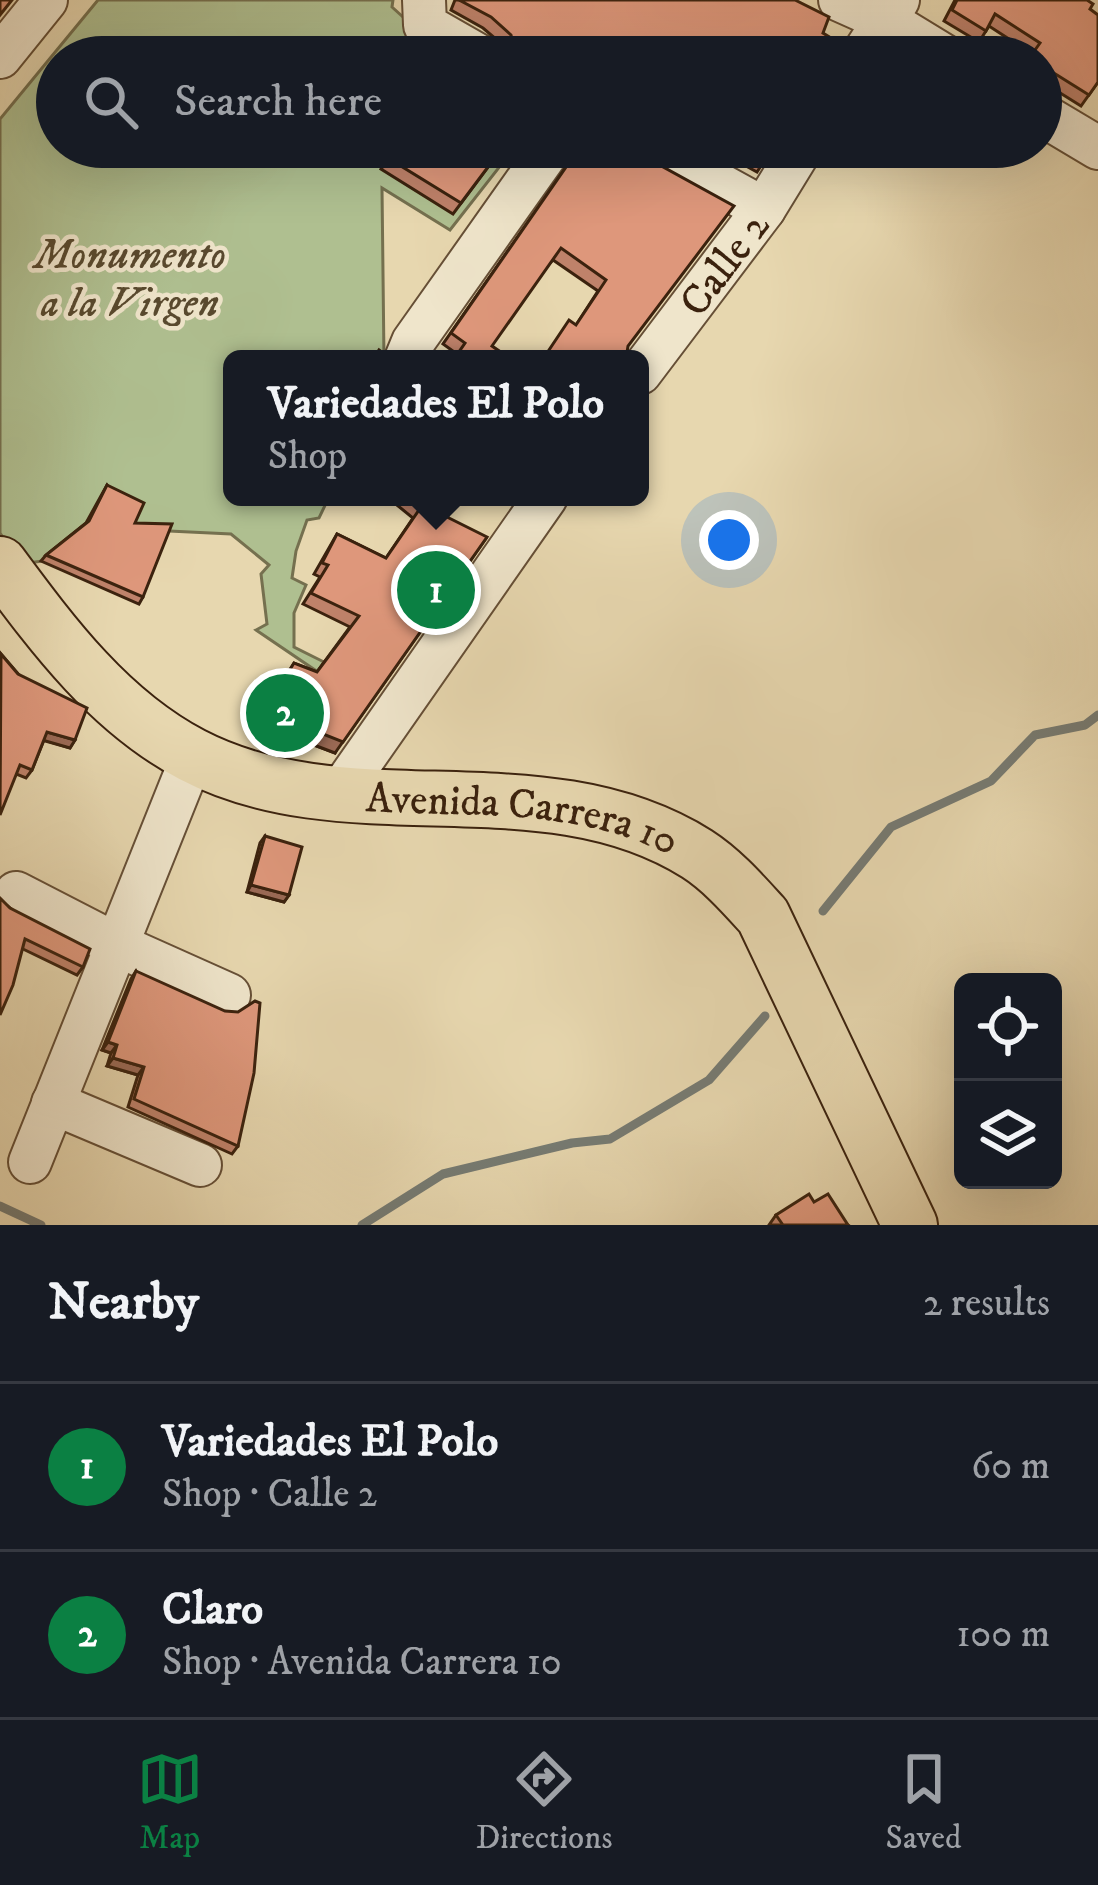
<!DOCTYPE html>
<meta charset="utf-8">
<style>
body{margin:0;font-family:"IM FELL DW Pica",serif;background:#20242c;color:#f1f3f6}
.controls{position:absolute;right:36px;bottom:36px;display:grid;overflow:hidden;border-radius:18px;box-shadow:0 12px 48px #0002}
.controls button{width:108px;height:108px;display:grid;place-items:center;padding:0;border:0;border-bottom:3px solid #363941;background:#171b24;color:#f1f3f6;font:60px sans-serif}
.you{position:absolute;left:729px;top:540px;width:42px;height:42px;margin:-30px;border:9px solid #fff;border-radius:50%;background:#1a73e8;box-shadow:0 0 0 18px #1a73e833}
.badge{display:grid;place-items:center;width:78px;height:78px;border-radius:50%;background:#0b8043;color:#fff;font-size:39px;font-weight:700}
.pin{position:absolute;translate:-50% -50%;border:6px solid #fff;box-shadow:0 3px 12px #0006}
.popup{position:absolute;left:223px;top:350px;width:426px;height:156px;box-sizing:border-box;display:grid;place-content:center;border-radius:18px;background:#171b24;filter:drop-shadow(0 3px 9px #0005);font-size:39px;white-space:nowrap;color:#9ea1a6}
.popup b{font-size:45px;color:#f1f3f6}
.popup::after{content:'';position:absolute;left:50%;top:100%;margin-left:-24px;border:24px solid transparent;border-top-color:#171b24}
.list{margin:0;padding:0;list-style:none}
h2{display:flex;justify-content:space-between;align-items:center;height:156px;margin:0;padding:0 48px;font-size:51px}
h2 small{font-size:39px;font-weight:400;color:#9ea1a6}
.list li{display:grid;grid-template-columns:78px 1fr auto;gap:36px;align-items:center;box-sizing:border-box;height:168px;padding:0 48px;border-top:3px solid #363941}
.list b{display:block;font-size:45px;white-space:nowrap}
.list p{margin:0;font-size:39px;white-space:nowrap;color:#9ea1a6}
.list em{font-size:39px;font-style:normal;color:#9ea1a6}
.icon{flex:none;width:66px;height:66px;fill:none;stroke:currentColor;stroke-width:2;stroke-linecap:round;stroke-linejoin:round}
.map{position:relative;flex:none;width:1098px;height:1225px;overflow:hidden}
.search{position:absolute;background:#171b24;box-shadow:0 12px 48px #0002;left:36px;right:36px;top:36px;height:132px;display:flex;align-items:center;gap:30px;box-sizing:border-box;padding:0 42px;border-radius:66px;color:#9ea1a6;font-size:45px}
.sheet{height:492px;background:#171b24}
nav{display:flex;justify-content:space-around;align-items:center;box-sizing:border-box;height:168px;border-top:3px solid #363941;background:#171b24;font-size:33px;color:#9ea1a6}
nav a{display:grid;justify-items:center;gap:6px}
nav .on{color:#0b8043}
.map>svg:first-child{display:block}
.green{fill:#afbf90;stroke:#75704f;stroke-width:3}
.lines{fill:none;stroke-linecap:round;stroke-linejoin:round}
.stream{stroke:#767b73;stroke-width:9}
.minor-casing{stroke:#664f36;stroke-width:46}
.major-casing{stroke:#3b220e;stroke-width:58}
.minor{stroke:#efe5cb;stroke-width:42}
.major{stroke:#e7d7af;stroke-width:54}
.wall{fill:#bf826a;stroke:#3b220e;stroke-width:3}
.shaded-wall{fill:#9b6a56;stroke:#3b220e;stroke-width:3}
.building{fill:#de977b;stroke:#3b220e;stroke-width:3}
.labels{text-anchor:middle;stroke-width:9;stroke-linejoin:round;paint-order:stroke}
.park-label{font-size:42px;font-style:italic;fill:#58492e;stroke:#efe5cb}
.street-label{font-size:42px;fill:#3b220e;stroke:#efe5cb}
</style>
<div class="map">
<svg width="1098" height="1225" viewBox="0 0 1098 1225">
<rect width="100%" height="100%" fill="#e7d7af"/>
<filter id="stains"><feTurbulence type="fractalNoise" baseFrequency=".00167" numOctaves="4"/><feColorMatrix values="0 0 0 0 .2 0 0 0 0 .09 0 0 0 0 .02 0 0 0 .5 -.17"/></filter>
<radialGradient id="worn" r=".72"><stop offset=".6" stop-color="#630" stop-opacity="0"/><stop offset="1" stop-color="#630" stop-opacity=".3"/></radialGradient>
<path class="green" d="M 98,0 L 393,0 L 392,7 L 447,57 L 57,57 L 57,147 L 515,147 L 450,230 L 382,188 L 384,359 L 232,359 L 232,497 L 329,497 L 319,518 L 307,520 L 296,551 L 292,578 L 306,585 L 294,613 L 294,647 L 324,662 L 318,672 L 256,630 L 267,624 L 261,574 L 269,565 L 231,534 L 86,527 L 42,561 L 22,564 L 0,533 L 0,119 Z"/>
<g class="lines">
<g class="stream">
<path d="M 823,911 L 891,827 L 991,781 L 1035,735 L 1085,725 L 1098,715"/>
<path d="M 0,1206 L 41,1225"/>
<path d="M 362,1225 L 443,1174 L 572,1143 L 610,1139 L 709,1080 L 765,1016"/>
</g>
<g class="minor-casing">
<g id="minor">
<path d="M 424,0 L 425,25 L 481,57"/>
<path d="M 840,0 L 887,21 L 946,57"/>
<path d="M 0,57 L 46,0"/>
<path d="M 861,57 L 898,0"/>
<path d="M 1041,114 L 1098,148"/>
<path d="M 651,147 L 764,209"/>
<path d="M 406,359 L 413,342 L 551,147"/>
<path id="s1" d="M 640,373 L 764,209 L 802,147"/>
<path d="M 340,792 L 546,497"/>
<path d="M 16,893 L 115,944 L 229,995"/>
<path d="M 53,1103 L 200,1165"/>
<path d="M 30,1162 L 193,755"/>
</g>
</g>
<g class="major-casing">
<g id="major">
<path id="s2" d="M 0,564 C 54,637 110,712 192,755 C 349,837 543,757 697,854 C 722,870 743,894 763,916 L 910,1225"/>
</g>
</g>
<use href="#minor" class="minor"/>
<use href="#major" class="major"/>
</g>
<g class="wall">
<path d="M 455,0 L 795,0 L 823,33 L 828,57 L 506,57 L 503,45 L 483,28 L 451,10 Z"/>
<path d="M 955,0 L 1087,0 L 1090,9 L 1098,82 L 1081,106 L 1041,81 L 1041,57 L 1032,54 L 989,26 L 979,42 L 944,21 Z"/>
<path d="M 397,147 L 503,147 L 453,214 L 381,169 Z"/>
<path d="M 580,147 L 627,347 L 576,325 L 598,291 L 553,260 L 457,354 L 443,344 Z"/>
<path d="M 719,147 L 773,147 L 757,172 L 717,150 Z"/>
<path d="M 107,485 L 135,523 L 143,597 L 139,604 L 41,561 L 46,555 L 86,523 Z"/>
<path d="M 387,497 L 461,497 L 447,517 L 335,753 L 277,731 L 284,718 L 265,709 L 294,663 L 317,672 L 350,627 L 303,604 L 320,577 L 314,574 L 337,534 L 386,558 L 413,518 Z"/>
<path d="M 1,654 L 75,740 L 70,748 L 44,740 L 32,770 L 26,778 L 16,774 Z"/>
<path d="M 265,836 L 289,895 L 284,902 L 247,892 L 260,843 Z"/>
<path d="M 10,908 L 83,967 L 77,975 L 23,949 Z"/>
<path d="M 136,971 L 238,1146 L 232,1154 L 128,1107 L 138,1075 L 107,1066 L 111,1053 L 102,1050 L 131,979 Z"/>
<path d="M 814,1202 L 848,1225 L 769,1225 L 776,1215 Z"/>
</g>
<g class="shaded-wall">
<path d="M 487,537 L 335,753 L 277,731 L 285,719 Z"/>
<path d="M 47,732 L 75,740 L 70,748 L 42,740 Z"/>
<path d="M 251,885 L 289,895 L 284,902 L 247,892 Z"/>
<path d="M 108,1042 L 117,1045 L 111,1053 L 102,1050 Z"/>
<path d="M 113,1058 L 144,1067 L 138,1075 L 107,1066 Z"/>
</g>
<g class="building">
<path d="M 0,0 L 12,0 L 0,15 Z"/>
<path d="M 459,0 L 795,0 L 829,17 L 823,33 L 836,41 L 828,57 L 511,57 L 514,47 L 511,35 L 491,17 Z"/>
<path d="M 957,0 L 1087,0 L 1093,4 L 1090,9 L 1098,15 L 1098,82 L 1089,95 L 1041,65 L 1041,57 L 1030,57 L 1040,43 L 995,14 L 986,31 L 952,10 Z"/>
<path d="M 397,147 L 503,147 L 461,203 L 388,158 Z"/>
<path d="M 580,147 L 595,147 L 599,150 L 602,147 L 618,147 L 626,152 L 629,147 L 639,147 L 647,158 L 734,206 L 628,346 L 626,359 L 543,359 L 569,320 L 576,325 L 606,280 L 561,248 L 492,346 L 511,359 L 454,359 L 465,343 L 451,333 Z"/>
<path d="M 738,147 L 773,147 L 764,162 Z"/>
<path d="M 379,350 L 391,359 L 373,359 Z"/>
<path d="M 107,485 L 144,503 L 135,523 L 172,524 L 143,597 L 46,555 L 89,521 Z"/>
<path d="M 409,497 L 461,497 L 447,517 L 487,537 L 343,742 L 285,719 L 292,706 L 273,697 L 294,663 L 317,672 L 359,616 L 311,593 L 328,565 L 322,563 L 337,534 L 386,558 L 421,507 Z"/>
<path d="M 1,654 L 18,674 L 87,708 L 75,740 L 47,732 L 32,770 L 20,765 L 0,815 Z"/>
<path d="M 265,836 L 302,847 L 289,895 L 251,885 Z"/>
<path d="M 0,898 L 10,908 L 90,949 L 83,967 L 25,939 L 13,985 L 0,1015 Z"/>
<path d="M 136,971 L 225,1011 L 238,1012 L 255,1001 L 260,1003 L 254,1073 L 238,1146 L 134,1099 L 144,1067 L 113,1058 L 117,1045 L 108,1042 Z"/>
<path d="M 809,1194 L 814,1202 L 828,1194 L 848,1225 L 783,1225 L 776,1215 Z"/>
</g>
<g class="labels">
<g class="park-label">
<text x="130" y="268">Monumento<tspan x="130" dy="48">a la Virgen</tspan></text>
</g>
<g class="street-label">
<text dy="15" stroke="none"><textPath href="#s1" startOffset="138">Calle 2</textPath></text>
<text dy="15" stroke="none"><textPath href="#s2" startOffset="612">Avenida Carrera 10</textPath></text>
</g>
</g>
<rect width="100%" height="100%" filter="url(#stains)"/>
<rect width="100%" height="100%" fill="url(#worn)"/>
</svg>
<div class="controls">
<button><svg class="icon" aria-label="locate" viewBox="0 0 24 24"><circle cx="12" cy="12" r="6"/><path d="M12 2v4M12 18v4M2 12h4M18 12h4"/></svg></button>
<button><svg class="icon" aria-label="layers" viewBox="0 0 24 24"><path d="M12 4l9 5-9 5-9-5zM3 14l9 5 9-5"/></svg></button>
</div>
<div class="you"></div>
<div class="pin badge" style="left:436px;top:590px">1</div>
<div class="popup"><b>Variedades El Polo</b>Shop</div>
<div class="pin badge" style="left:285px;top:713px">2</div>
<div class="search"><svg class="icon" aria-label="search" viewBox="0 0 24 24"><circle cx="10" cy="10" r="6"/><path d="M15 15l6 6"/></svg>Search here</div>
</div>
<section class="sheet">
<h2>Nearby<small>2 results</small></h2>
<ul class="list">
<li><span class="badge">1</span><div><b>Variedades El Polo</b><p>Shop · Calle 2</p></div><em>60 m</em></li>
<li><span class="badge">2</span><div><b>Claro</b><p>Shop · Avenida Carrera 10</p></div><em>100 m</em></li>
</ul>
</section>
<nav>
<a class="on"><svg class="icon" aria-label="map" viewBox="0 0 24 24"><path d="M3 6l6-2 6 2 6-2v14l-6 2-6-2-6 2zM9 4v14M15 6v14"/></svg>Map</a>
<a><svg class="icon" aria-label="directions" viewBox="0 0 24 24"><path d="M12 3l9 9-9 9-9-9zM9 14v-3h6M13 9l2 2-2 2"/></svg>Directions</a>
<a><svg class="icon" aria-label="saved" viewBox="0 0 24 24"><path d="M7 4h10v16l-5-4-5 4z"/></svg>Saved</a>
</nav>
